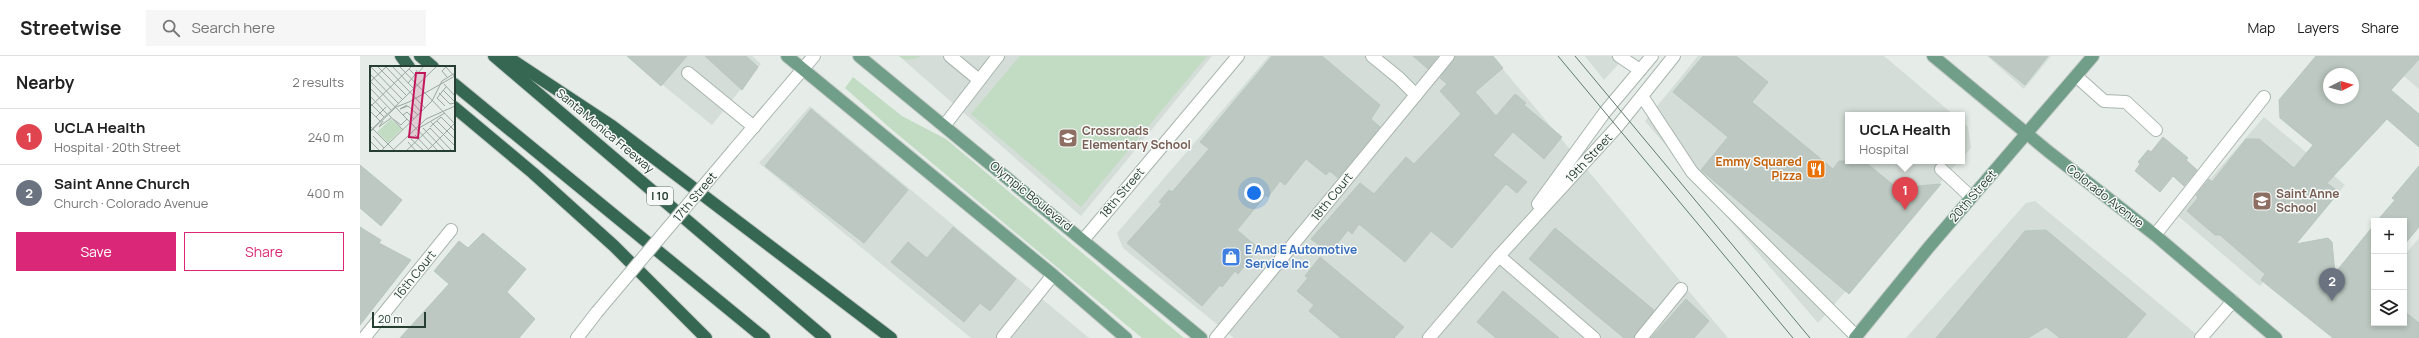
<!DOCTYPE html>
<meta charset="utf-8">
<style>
body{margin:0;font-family:Manrope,sans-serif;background:#f6f6f6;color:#222}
.controls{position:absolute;right:12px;bottom:12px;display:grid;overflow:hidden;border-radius:0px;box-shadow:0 2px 6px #0003}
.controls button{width:36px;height:36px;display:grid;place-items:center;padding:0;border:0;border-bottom:1px solid #e0e0e0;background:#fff;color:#222;font:20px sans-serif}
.compass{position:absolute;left:1963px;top:12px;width:36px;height:36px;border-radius:50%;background:#fff;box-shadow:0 2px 6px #0003;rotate:84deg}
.scale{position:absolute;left:12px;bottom:10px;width:54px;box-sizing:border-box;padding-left:4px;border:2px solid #273e33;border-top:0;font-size:11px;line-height:14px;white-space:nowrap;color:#273e33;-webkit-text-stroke:3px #f7faf8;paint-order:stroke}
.you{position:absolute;left:894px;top:137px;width:14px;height:14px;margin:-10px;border:3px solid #fff;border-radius:50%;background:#1a73e8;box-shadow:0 0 0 6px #1a73e833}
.badge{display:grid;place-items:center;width:26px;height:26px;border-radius:50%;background:#db2777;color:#fff;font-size:13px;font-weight:700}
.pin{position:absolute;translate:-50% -33px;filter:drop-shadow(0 1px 2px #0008)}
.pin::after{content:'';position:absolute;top:21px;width:14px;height:12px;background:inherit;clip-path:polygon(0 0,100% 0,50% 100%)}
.popup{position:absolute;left:1485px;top:56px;width:120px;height:52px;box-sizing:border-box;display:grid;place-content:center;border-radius:0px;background:#fff;filter:drop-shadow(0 1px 3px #0005);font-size:13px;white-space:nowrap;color:#767676}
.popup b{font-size:15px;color:#222}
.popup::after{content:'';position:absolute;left:50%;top:100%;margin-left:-8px;border:8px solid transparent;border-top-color:#fff}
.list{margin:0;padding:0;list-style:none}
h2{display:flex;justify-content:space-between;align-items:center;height:52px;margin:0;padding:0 16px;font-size:17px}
h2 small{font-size:13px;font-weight:400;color:#767676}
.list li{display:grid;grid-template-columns:26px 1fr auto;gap:12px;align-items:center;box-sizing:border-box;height:56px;padding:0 16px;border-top:1px solid #e0e0e0}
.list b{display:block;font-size:15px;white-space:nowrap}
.list p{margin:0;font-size:13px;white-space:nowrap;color:#767676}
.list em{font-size:13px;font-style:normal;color:#767676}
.actions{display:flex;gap:8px;padding:12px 16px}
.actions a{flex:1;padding:9px 0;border:1px solid #db2777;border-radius:0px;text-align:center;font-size:14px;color:#db2777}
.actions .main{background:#db2777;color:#fff}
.icon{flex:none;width:22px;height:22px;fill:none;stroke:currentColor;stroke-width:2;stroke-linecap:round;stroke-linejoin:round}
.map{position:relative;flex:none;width:2059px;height:282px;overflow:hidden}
header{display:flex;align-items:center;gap:24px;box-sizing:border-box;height:56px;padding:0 20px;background:#fff;border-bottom:1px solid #e0e0e0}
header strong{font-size:19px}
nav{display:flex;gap:22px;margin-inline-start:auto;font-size:14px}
.search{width:280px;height:36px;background:#f6f6f6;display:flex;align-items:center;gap:10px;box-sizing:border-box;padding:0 14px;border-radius:0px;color:#767676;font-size:15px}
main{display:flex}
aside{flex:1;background:#fff}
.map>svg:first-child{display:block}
.built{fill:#d4ddd7}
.green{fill:#c2dcc3}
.building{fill:#bcc8c1;stroke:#b9c6be;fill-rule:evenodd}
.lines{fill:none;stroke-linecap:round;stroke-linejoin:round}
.minor-casing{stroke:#a9b5af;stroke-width:14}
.major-casing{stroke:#c3c9c6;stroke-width:14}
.highway-casing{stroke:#c3c9c6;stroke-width:14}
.minor{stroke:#fff;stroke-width:12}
.major{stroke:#709e88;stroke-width:12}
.highway{stroke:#366753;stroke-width:12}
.tram{stroke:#62796e;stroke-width:1}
.minor-bridge-casing{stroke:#a9b5af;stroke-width:14;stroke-linecap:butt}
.minor-bridge{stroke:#fff;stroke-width:12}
.labels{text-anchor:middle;stroke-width:3;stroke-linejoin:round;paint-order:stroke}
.shield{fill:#f7faf8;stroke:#65766e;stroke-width:1}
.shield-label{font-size:11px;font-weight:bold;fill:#273e33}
.street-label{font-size:12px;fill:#273e33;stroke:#f7faf8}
.education-label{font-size:12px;font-weight:bold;fill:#785e54;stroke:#f7faf8;text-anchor:start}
.food-label{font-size:12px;font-weight:bold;fill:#c56008;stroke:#f7faf8;text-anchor:end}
.shop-label{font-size:12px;font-weight:bold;fill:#366cbe;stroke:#f7faf8;text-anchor:start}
.inset-road{fill:none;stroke:#9aa7a0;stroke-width:1}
.view{fill:#c2185b;fill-opacity:0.15;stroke:#c2185b;stroke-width:2}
.inset-edge{fill:none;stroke:#273e33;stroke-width:2}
</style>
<header>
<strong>Streetwise</strong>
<div class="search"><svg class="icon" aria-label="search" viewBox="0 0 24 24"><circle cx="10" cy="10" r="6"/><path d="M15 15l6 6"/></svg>Search here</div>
<nav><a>Map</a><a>Layers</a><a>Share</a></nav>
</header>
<main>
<aside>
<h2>Nearby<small>2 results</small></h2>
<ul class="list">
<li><span class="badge" style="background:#e0444e">1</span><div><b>UCLA Health</b><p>Hospital · 20th Street</p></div><em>240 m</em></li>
<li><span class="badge" style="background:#6b7280">2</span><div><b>Saint Anne Church</b><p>Church · Colorado Avenue</p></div><em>400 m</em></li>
</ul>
<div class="actions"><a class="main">Save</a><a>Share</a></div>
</aside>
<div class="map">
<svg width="2059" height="282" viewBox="0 0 2059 282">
<rect width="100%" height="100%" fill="#e6ede9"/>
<g class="built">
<path d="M 267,0 L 392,0 L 401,8 L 352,69 Z"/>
<path d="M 539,0 L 852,0 L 721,160 Z"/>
<path d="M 909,0 L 1132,0 L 1368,282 L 874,282 L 763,192 L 757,177 Z"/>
<path d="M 1225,0 L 1266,0 L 1244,24 Z"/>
<path d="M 1338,0 L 1524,0 L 1594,59 L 1488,59 L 1488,105 L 1599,105 L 1458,267 L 1285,65 Z"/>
<path d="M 1627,0 L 1691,0 L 1664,33 Z"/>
<path d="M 2020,0 L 2059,0 L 2059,33 Z"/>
<path d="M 450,50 L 729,282 L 611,282 L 399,107 Z"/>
<path d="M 1904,61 L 1985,129 L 1900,230 L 1818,160 Z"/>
<path d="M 1602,65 L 1608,71 L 1611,92 L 1602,102 Z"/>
<path d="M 1675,145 L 1841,282 L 1546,282 L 1666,147 Z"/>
<path d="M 2059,182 L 2059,282 L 1977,282 L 2014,267 L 2044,267 L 2044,200 Z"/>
</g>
<g class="green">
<path d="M 539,0 L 562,0 C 555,3 545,6 539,0 Z"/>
<path d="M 660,0 L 847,0 L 721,151 L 611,58 Z"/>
<path d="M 493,21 L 542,60 L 586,83 L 824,282 L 782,282 L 530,72 L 485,32 Z"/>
</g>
<g class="building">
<path d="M 267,0 L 327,0 L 301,30 Z"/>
<path d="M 345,0 L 386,0 L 398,11 L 382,34 Z"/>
<path d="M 912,0 L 962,0 L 1020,49 L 1011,63 L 1020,71 L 978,122 L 970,115 L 966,119 L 946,103 L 925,129 L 920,125 L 908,141 L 906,139 L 877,174 L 896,190 L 894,192 L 897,194 L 878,218 L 875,215 L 862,231 L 860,229 L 842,250 L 767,187 L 802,148 L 799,146 L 809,134 L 812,136 L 849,93 L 840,86 Z"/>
<path d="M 1053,0 L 1078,0 L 1068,13 Z"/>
<path d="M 1095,0 L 1133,0 L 1143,12 L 1115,36 L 1136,60 L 1155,38 L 1166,47 L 1164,49 L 1202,81 L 1184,103 L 1153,76 L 1133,99 L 1167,126 L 1157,137 L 1146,128 L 1092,192 L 1071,175 L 1045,206 L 999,168 L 992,178 L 988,174 L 970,197 L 951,183 L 1000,127 L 1014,138 L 1046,101 L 1054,108 L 1101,58 L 1080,35 L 1087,28 L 1080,22 Z"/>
<path d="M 1343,0 L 1376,0 L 1408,26 L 1392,46 L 1473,113 L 1479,105 L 1504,105 L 1549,142 L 1558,130 L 1581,128 L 1489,238 L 1341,114 L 1368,81 L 1313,36 Z"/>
<path d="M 1629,0 L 1688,0 L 1665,29 Z"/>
<path d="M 1956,0 L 2059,0 L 2059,3 L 2031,34 L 2059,58 L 2059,91 L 2027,63 L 1967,127 L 1979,136 L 1936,188 L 1968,182 L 1972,186 L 1975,217 L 2014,169 L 2014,225 L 2012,228 L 2014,230 L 2014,267 L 2044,267 L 2044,255 L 2059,267 L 2059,282 L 1973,282 L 1901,224 L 1905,218 L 1860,179 L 1855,179 L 1827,155 L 1838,142 L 1836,139 L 1849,123 L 1852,126 L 1886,83 L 1899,83 L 1934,112 L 1953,89 L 1920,62 L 1919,44 ZM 1969,18 L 1993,18 L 1993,42 L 1969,42 Z"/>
<path d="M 451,53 L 548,134 L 504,187 L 405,110 Z"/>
<path d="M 1803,81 L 1828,102 L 1826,104 L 1837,114 L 1824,130 L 1813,120 L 1800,136 L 1775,115 L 1780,108 L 1778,106 L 1788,94 L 1791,96 Z"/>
<path d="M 0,109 L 42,144 L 21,170 L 0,152 Z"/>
<path d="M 2059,110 L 2059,171 L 2044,189 L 2044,165 L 2017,165 L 2035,144 L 2032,142 Z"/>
<path d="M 0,171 L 21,184 L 19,187 L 51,204 L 0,269 Z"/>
<path d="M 593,171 L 656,223 L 630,255 L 620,247 L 604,266 L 531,206 L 548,186 L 567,202 Z"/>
<path d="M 1195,172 L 1294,254 L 1274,282 L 1264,282 L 1169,203 Z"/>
<path d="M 1686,174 L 1786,258 L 1766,282 L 1700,282 L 1686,271 L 1668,282 L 1576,282 L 1665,175 Z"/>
<path d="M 123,177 L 166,213 L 147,236 L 175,263 L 159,282 L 40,282 L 89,228 L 74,215 L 99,185 L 108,192 Z"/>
<path d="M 960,201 L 1044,271 L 1034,282 L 981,282 L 949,255 L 954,249 L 937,235 L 948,222 L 945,220 Z"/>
<path d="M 1143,235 L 1199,282 L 1136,282 L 1117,266 Z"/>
<path d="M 1326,243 L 1349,265 L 1334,282 L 1291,282 Z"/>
</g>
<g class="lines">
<g class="minor-casing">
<g id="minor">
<path d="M 590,0 L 619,24"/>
<path d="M 1012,0 L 1039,22 L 1056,39"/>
<path d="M 1259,0 L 1280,14"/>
<path d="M 328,17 L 394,71"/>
<path d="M 1716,20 L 1744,45 L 1766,46 L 1796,74"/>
<path d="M 1282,40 L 1332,116 L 1496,280"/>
<path d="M 584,70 L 638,0"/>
<path d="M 373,95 L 454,0"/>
<path d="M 1581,113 L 1611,141"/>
<path d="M 1178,148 L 1245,56 L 1292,0"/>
<path d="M 1795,179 L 1904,41"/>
<path d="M 724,183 L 878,0"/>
<path d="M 1139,200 L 1234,282"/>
<path d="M 643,281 L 693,219"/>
<path d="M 4,282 L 91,174"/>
<path d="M 217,282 L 237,256"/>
<path d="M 856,282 L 1088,0"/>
<path d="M 1069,282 L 1139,200 L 1257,71 L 1314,0"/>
<path d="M 1281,282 L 1321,233"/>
<path d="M 1841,282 L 1873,245"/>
</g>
</g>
<g class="major-casing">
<g id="major">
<path d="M 427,0 L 693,219 L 766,282"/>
<path d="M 499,0 L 841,282"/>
<path d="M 1573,0 L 1689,96 L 1795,179 L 1916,282"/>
<path d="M 1495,282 L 1569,191 L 1733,0"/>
</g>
</g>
<g class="highway-casing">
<g id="highway">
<path d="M 41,0 L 49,11"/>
<path d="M 60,0 L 73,11"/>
<path d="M 134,0 L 465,282"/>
<path d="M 146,0 L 252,70 L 531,282"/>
<path d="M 94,28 L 404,282"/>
<path d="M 94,51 L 173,117 L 254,190 L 346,282"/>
</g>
</g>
<use href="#minor" class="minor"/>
<use href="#major" class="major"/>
<use href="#highway" class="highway"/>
<g class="tram">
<path d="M 1198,0 L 1433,282"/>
<path d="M 1215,0 L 1450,282"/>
</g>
<g class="minor-bridge-casing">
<path id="minor-bridge" d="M 237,256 L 373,95"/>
</g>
<use href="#minor-bridge" class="minor-bridge"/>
</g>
<defs>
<g id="school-square" transform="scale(1)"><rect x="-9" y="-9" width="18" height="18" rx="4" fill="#8d6e63" stroke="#f7faf8"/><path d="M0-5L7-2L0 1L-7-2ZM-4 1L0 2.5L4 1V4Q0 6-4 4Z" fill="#fff"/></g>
<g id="restaurant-square" transform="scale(1)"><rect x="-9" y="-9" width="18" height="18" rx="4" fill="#e8710a" stroke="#f7faf8"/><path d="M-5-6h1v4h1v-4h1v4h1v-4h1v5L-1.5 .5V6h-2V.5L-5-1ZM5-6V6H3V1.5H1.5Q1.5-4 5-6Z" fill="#fff"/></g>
<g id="shop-square" transform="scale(1)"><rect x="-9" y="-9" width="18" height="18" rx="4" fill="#3f7fe0" stroke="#f7faf8"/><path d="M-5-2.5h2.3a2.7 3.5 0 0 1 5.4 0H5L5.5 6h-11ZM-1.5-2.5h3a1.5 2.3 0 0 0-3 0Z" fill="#fff"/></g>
</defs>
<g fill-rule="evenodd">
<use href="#school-square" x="708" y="82"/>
<use href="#restaurant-square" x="1456" y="113"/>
<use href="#school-square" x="1902" y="145"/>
<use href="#shop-square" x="871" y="201"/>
</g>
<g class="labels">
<rect class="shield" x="287" y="131" width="26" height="18" rx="3"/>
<g class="shield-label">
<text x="300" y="144">I 10</text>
</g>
<g class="street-label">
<text transform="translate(245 75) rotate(40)" y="4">Santa Monica Freeway</text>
<text transform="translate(1229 102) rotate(-47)" y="4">19th Street</text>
<text transform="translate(762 137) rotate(-50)" y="4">18th Street</text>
<text transform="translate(671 140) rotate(39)" y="4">Olympic Boulevard</text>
<text transform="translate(1613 140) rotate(-49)" y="4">20th Street</text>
<text transform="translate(1745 140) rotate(38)" y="4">Colorado Avenue</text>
<text transform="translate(335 141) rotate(-50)" y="4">17th Street</text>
<text transform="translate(972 141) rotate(-51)" y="4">18th Court</text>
<text transform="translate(55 219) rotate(-51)" y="4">16th Court</text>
</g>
<g class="education-label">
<text x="722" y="79">Crossroads<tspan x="722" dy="14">Elementary School</tspan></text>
<text x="1916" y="142">Saint Anne<tspan x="1916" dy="14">School</tspan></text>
</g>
<g class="food-label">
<text x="1442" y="110">Emmy Squared<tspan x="1442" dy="14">Pizza</tspan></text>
</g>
<g class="shop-label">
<text x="885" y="198">E And E Automotive<tspan x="885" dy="14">Service Inc</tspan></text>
</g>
</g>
<g transform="translate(10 10)">
<rect width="85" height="85" fill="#e6ede9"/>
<path d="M 21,53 L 32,63 L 18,77 L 7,66 Z" fill="#c2dcc3"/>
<path class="inset-road" d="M 0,0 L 33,34M 7,0 L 36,29M 22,0 L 43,22M 29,0 L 85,58M 75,0 L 85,11M 16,1 L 55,42M 76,1 L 72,5 L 77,11M 46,4 L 48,7 L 54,0M 0,8 L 28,37M 0,15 L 68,85M 0,16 L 17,0M 38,17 L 45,9 L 39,3M 74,18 L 85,30M 0,22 L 21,44M 73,24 L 85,36M 69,27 L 80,38 L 85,37M 0,30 L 17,48M 42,36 L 51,46M 0,37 L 14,51M 37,39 L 30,43 L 38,40 L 48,49M 75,40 L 67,32 L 76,21M 0,41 L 42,0M 0,45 L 10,55M 19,49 L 33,64M 33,49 L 37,46 L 44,53M 6,51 L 16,41M 23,53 L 31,59 L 37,53M 13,55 L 9,61 L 21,52M 67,55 L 85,73M 61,56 L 85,80M 0,60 L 24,84M 60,61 L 71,51 L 85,65M 49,62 L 75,47M 53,62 L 75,85M 60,62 L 82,85M 0,65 L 67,0M 0,66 L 26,41 L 39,36 L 85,10M 45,69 L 58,83M 3,70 L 14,82M 41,73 L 54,85M 0,75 L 10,85M 38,76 L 46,85M 11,85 L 62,35 L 72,15 L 85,7M 22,85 L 56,53 L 85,40M 36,85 L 60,62M 57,85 L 84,58"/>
<path class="view" d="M 46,7 L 55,7 L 48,72 L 39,71 Z"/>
<rect width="85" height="85" class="inset-edge"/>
</g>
</svg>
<div class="controls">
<button>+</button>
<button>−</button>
<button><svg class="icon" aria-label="layers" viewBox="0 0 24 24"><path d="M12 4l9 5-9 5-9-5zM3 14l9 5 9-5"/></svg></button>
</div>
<svg class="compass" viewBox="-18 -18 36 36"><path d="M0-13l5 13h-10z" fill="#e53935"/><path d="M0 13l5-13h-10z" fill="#767676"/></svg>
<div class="scale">20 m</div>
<div class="you"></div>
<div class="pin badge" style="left:1545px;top:154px;background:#e0444e">1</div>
<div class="popup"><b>UCLA Health</b>Hospital</div>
<div class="pin badge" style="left:1972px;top:245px;background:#6b7280">2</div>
</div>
</main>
